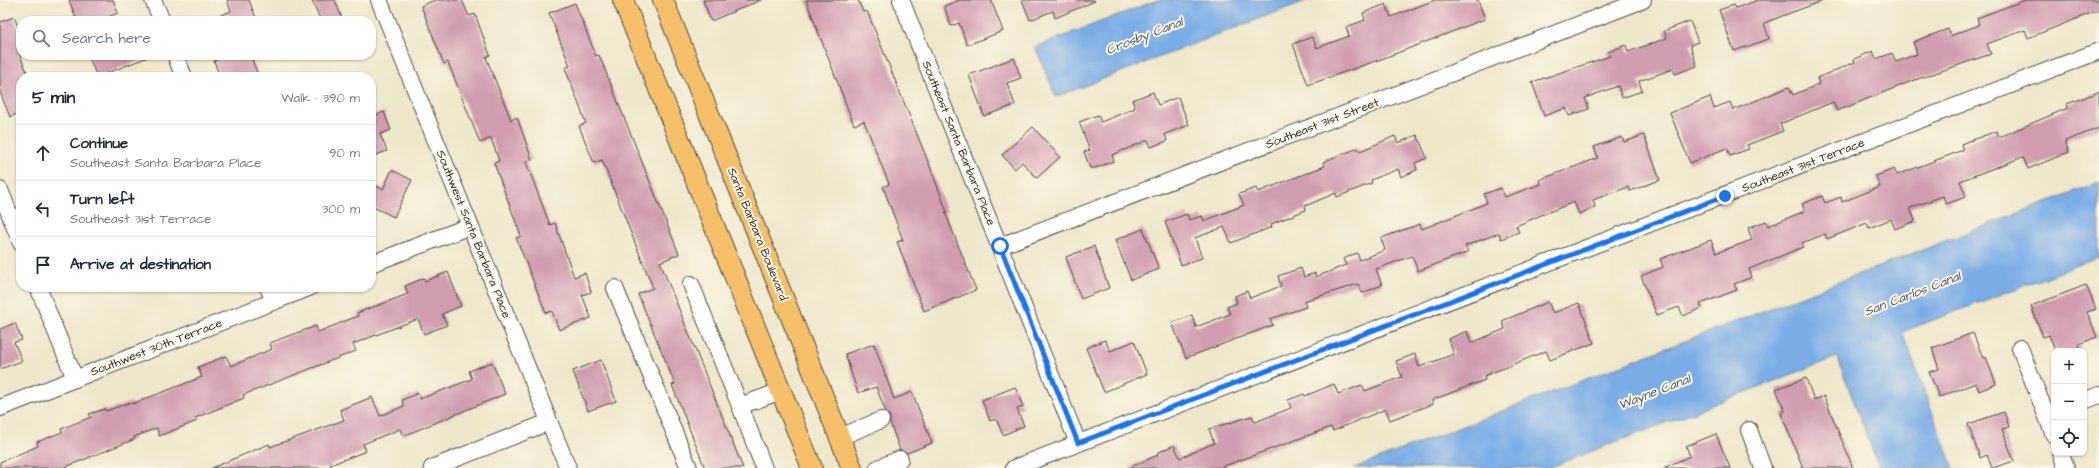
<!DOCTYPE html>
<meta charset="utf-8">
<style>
body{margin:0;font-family:"Architects Daughter",sans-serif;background:#f2f2f3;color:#1f2937}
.controls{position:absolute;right:12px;bottom:12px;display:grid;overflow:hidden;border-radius:8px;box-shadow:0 1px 3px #0004}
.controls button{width:36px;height:36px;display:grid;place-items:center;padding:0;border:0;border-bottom:1px solid #e0e1e3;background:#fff;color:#1f2937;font:20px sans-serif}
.stop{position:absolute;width:12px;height:12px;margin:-9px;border:3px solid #1a73e8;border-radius:50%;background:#fff}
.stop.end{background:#1a73e8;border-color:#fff;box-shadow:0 1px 4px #0008}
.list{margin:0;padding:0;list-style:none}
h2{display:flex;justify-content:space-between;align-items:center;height:52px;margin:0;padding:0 16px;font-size:17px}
h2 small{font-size:13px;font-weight:400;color:#747a83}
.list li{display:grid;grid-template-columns:26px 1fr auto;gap:12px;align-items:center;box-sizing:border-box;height:56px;padding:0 16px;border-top:1px solid #e0e1e3}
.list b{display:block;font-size:15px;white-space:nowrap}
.list p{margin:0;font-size:13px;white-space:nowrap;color:#747a83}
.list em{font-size:13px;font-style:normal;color:#747a83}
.icon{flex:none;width:22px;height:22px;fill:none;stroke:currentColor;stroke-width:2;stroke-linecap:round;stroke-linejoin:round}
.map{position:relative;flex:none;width:2099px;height:468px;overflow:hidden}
.search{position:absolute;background:#fff;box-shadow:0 1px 3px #0004;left:16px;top:16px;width:360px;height:44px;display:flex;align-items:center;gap:10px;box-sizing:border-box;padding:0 14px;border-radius:16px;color:#747a83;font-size:15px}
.panel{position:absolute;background:#fff;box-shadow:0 1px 3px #0004;left:16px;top:72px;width:360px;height:220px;border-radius:16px}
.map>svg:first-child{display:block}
.water{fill:#7aade6;stroke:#526c88}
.building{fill:#d09caf}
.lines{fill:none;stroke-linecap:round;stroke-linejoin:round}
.minor-casing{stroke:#484743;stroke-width:18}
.major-casing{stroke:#484743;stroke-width:22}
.minor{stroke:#fff;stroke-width:16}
.major{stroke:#f6c06b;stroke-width:20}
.route{stroke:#1a73e8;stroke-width:5}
.labels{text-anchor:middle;stroke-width:4;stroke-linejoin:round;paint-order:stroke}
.street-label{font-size:12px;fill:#2b2b2b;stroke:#fcf5e5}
.water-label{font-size:13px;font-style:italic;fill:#47586c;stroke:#fcf5e5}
</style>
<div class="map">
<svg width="2099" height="468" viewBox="0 0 2099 468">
<rect width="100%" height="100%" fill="#fcf5e5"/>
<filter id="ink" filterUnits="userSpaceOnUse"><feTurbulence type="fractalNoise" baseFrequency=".025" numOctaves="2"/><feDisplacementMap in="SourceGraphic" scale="8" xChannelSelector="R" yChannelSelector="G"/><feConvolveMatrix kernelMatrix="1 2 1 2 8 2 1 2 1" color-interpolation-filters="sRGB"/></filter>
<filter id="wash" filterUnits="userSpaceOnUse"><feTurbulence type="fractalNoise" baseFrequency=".012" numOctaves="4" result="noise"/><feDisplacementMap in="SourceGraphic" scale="16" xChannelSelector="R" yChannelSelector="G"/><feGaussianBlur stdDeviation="0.9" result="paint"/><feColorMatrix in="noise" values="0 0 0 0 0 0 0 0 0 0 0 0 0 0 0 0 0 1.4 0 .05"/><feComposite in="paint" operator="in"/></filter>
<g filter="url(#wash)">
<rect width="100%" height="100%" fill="#eee7ca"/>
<g class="water">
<path d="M 1157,0 L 1308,0 L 1056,97 L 1035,47 Z"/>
<path d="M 2099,182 L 2099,257 L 1902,332 L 1953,468 L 1879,468 L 1837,357 L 1548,468 L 1354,468 Z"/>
</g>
<g id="blocks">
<g class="building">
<path d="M 69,0 L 113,0 L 118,13 L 98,21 L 77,21 Z"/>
<path d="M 227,0 L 249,0 L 257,21 L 206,21 L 231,11 Z"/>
<path d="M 312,0 L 335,0 L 343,21 L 321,21 Z"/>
<path d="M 435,0 L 462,0 L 469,16 L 475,14 L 490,55 L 486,57 L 511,120 L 517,117 L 532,160 L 526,162 L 550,225 L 555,223 L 574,277 L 585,273 L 591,292 L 582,295 L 591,318 L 559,330 L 552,311 L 546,313 L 516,238 L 521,236 L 494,163 L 499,161 L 491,138 L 480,143 L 448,62 L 444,64 L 421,6 Z"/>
<path d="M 703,0 L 761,0 L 711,21 Z"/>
<path d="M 806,0 L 858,0 L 863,12 L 867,11 L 931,169 L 947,212 L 945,212 L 976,290 L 924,311 L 897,242 L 903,240 L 883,187 L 889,184 L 864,121 L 854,125 Z"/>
<path d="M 960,0 L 991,0 L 1003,31 L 967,45 L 959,23 L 951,26 L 944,6 Z"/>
<path d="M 1022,0 L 1094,0 L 1095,1 L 1055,18 L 1053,11 L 1030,20 Z"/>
<path d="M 1435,0 L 1478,0 L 1485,19 L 1384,58 L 1308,85 L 1293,44 L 1312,37 L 1317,48 L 1349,36 L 1346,27 L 1365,20 L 1363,13 L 1386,4 L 1391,17 Z"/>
<path d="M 1758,0 L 1822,0 L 1822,1 L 1764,23 L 1769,39 L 1734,51 L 1719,10 L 1734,5 L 1736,8 Z"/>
<path d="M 2025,0 L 2099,0 L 2099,10 L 2028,38 L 2025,30 L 1987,44 L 1991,54 L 1912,81 L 1837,111 L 1833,102 L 1780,124 L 1783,131 L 1747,145 L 1749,149 L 1730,156 L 1727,148 L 1690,163 L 1670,113 L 1710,97 L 1714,108 L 1730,102 L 1733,110 L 1789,87 L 1793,95 L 1819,84 L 1817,78 L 1855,62 L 1854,59 L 1873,51 L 1876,59 L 1892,53 L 1896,62 L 1917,54 L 1913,42 L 1948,29 L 1950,36 L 1979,25 L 1977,18 Z"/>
<path d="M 575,3 L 596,56 L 599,55 L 679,254 L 660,262 L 743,468 L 705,468 L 672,385 L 675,384 L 638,294 L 653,288 L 602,160 L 594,163 L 579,126 L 586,123 L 565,68 L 570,66 L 549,13 Z"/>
<path d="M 14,17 L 21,34 L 21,47 L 17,48 L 29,77 L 21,77 L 21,112 L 10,117 L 0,92 L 0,22 Z"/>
<path d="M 1690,21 L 1698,42 L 1690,45 L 1697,66 L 1675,74 L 1673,69 L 1639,81 L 1642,91 L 1622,98 L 1618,86 L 1585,98 L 1589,109 L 1569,116 L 1566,108 L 1544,116 L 1532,82 L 1610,56 L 1608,52 L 1626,45 L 1628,52 L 1667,38 L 1664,31 Z"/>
<path d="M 88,55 L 153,55 L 97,77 Z"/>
<path d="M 229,55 L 250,55 L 259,77 L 220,77 L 214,61 Z"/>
<path d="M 1014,58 L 1021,78 L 1007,83 L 1015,105 L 984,116 L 969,75 Z"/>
<path d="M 1153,92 L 1158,105 L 1178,97 L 1189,125 L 1165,134 L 1167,141 L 1151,147 L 1148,140 L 1112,155 L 1114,161 L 1095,168 L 1090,168 L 1084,152 L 1090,150 L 1079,122 L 1098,115 L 1101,122 L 1135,108 L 1132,100 Z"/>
<path d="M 2099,92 L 2099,128 L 2065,141 L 2069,152 L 2028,169 L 2023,157 L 1960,181 L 1966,197 L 1946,204 L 1943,196 L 1910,208 L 1915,221 L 1895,229 L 1891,219 L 1869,228 L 1867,223 L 1827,239 L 1825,234 L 1802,243 L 1803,247 L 1749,269 L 1752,277 L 1734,284 L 1737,290 L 1700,304 L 1702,308 L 1683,316 L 1679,307 L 1657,315 L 1641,276 L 1663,267 L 1660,259 L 1711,240 L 1716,253 L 1752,240 L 1748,228 L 1766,221 L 1768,226 L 1805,211 L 1802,204 L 1822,196 L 1825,203 L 1841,197 L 1842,202 L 1880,187 L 1876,176 L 1894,169 L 1897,175 L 1963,150 L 1961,144 L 1997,131 L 1999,137 L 2068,108 L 2067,104 Z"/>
<path d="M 371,112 L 373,116 L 384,112 L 391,130 L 380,134 L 387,151 L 371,157 Z"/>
<path d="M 1033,127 L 1060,157 L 1037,178 L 1022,162 L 1015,169 L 1002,155 Z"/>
<path d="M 1417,135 L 1427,158 L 1415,163 L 1417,170 L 1401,177 L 1398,169 L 1371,180 L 1372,183 L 1337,197 L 1336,193 L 1305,206 L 1306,210 L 1271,224 L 1272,227 L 1231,243 L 1224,227 L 1195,238 L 1202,258 L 1181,265 L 1165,222 L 1187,214 L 1189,220 L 1202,216 L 1204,221 L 1244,205 L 1239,194 L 1256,188 L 1258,192 L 1325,166 L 1323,162 L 1358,148 L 1360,151 L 1395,136 L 1398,143 Z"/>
<path d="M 1644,135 L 1660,180 L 1630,191 L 1628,187 L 1593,200 L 1595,207 L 1579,214 L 1574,202 L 1539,216 L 1516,226 L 1519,232 L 1501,239 L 1499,233 L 1465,246 L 1468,252 L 1418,271 L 1412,256 L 1376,269 L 1382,285 L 1362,293 L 1358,284 L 1304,301 L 1306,307 L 1270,319 L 1273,325 L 1186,358 L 1172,323 L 1192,315 L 1196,327 L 1230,314 L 1227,307 L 1237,303 L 1235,296 L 1247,291 L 1250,298 L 1281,286 L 1278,276 L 1301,268 L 1304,277 L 1315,273 L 1316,277 L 1346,265 L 1343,259 L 1357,253 L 1360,260 L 1385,250 L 1381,238 L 1420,224 L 1422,229 L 1487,203 L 1484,194 L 1501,188 L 1505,197 L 1541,184 L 1539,180 L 1598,158 L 1594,147 L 1622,137 L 1624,142 Z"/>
<path d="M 392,170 L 412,180 L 394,217 L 371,206 L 371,184 L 383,189 Z"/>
<path d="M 1143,229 L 1159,269 L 1131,280 L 1115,240 Z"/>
<path d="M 1094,246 L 1109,288 L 1081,299 L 1066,257 Z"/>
<path d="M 448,272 L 461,306 L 442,314 L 447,325 L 424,334 L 418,319 L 389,330 L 353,344 L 356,351 L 243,395 L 244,398 L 195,418 L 197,421 L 159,436 L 157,428 L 134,437 L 135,439 L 63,468 L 0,468 L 0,462 L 38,446 L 37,442 L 62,432 L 61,429 L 91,417 L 89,414 L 105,409 L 106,411 L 131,402 L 132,404 L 202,377 L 198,367 L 226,356 L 231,366 L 272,349 L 270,343 L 288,336 L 316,326 L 318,332 L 358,316 L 357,313 L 408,294 L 405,286 L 424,278 L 425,281 Z"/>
<path d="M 2086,285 L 2096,309 L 2087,312 L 2097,337 L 2079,344 L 2081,351 L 2055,351 L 2049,335 L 2043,337 L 2031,306 Z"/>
<path d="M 1548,302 L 1553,313 L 1579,303 L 1594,343 L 1550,360 L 1546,351 L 1484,376 L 1485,380 L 1432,400 L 1433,404 L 1390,420 L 1386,409 L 1333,431 L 1331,427 L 1219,468 L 1128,468 L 1158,455 L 1157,453 L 1174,445 L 1180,458 L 1214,443 L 1209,429 L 1252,416 L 1255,422 L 1291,408 L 1288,400 L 1304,394 L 1305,396 L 1334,384 L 1338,394 L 1362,385 L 1365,391 L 1402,377 L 1396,361 L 1415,354 L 1419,367 L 1454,354 L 1448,339 L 1467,331 L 1471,343 L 1505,329 L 1502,321 Z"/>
<path d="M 15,323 L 22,340 L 14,342 L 22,361 L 0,369 L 0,329 Z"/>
<path d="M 1973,333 L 1983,358 L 1986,357 L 1996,384 L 1979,391 L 1976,383 L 1939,397 L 1929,372 L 1939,369 L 1932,348 Z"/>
<path d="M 1105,340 L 1110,351 L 1134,341 L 1147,374 L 1104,392 L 1086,348 Z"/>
<path d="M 874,344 L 894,399 L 912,392 L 932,443 L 907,453 L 900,450 L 890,423 L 890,417 L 886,412 L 876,387 L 858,393 L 845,354 Z"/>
<path d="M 601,360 L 616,401 L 588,411 L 573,371 Z"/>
<path d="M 492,362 L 505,394 L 403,436 L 400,429 L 363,444 L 366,451 L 330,465 L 331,468 L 212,468 L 269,444 L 270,447 L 344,420 L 340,410 L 372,397 L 380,416 L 404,406 L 402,400 L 418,393 L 420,399 L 472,379 L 469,371 Z"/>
<path d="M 1806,378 L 1814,400 L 1824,396 L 1853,468 L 1803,468 L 1781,413 L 1785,411 L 1776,389 Z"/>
<path d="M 1015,387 L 1023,407 L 1017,409 L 1024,426 L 1003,435 L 996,419 L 990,421 L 982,400 Z"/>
<path d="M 2004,412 L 2009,427 L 2002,429 L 2014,461 L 1992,468 L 1987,455 L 1980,458 L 1968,424 Z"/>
<path d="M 1716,434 L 1730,468 L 1663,468 L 1690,456 L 1686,446 Z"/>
</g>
</g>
</g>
<g filter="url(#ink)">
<use href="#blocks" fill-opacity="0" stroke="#484743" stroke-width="1"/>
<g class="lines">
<g class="minor-casing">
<g id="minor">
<path d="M 153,0 L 162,21"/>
<path d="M 379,0 L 568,468"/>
<path d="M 901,0 L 1078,443"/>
<path d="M 175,55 L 184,77"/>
<path d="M 0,190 L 21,243"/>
<path d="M 1000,246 L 1643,0"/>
<path d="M 371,264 L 470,226"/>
<path d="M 691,284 L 740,406 L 781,391"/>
<path d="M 38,287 L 75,379"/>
<path d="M 268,287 L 274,302"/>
<path d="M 615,288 L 689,468"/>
<path d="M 2020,348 L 2054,435"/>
<path d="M 2084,401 L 2099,395"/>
<path d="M 740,406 L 764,468"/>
<path d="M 0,408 L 311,287"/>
<path d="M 1749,430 L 1763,468"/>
<path d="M 840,437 L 881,420"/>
<path d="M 2061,453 L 2066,468"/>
<path d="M 432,468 L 549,422"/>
<path d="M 878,468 L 900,459"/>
<path d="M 1014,468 L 2099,51"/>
</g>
</g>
<g class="major-casing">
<g id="major">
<path d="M 623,0 L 812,468"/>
<path d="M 663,0 L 852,468"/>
</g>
</g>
<use href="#minor" class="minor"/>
<use href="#major" class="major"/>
</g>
</g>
<g class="lines" filter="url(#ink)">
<path class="route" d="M 1000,246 L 1078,443 L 1725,196"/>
</g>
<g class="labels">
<g class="street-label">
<text transform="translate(1322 123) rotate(-21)" y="4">Southeast 31st Street</text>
<text transform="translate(959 143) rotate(68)" y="4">Southeast Santa Barbara Place</text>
<text transform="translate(1803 165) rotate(-21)" y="4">Southeast 31st Terrace</text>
<text transform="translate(474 234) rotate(68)" y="4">Southwest Santa Barbara Place</text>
<text transform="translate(758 234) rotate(68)" y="4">Santa Barbara Boulevard</text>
<text transform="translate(156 347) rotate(-21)" y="4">Southwest 30th Terrace</text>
</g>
<g class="water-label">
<text transform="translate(1144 35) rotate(-21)" y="5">Crosby Canal</text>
<text transform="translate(1912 293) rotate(-21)" y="5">San Carlos Canal</text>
<text transform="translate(1654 391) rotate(-21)" y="5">Wayne Canal</text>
</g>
</g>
</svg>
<div class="controls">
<button>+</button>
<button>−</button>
<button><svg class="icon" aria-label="locate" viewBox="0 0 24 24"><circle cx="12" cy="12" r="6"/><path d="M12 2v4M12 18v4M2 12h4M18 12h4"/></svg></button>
</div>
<div class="stop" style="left:1000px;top:246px"></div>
<div class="stop end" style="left:1725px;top:196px"></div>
<div class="search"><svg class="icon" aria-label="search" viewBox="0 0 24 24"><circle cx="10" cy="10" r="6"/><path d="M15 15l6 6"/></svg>Search here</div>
<section class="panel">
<h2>5 min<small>Walk · 390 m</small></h2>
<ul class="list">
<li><svg class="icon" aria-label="ahead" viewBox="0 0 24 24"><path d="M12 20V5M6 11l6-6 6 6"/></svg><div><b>Continue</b><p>Southeast Santa Barbara Place</p></div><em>90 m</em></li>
<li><svg class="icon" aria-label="left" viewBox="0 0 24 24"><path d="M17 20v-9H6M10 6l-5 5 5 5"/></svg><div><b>Turn left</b><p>Southeast 31st Terrace</p></div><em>300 m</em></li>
<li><svg class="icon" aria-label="arrive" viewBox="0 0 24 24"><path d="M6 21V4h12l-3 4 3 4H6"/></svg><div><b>Arrive at destination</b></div></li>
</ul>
</section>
</div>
